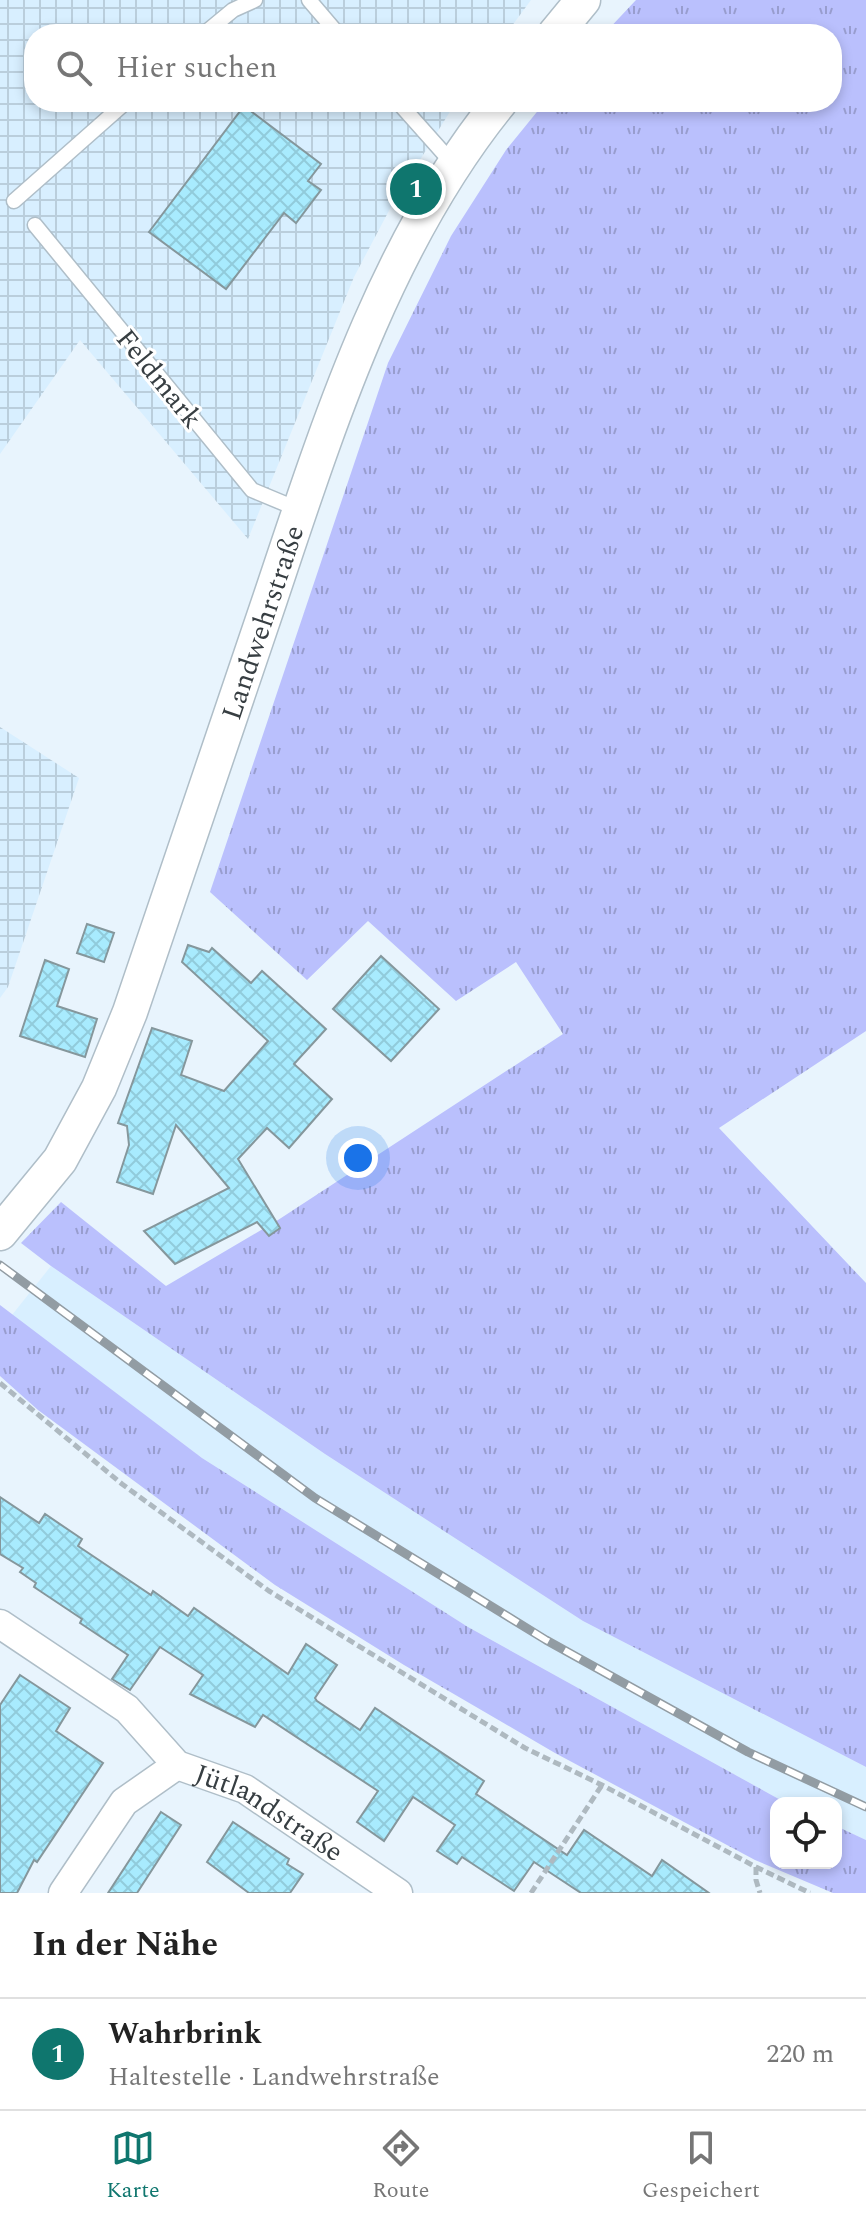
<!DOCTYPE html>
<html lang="de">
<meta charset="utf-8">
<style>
body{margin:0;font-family:Spectral,serif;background:#f6f6f6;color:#222}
.controls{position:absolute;right:24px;bottom:24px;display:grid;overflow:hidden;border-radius:16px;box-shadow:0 4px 12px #0003}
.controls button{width:72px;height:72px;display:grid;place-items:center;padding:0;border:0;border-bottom:2px solid #e0e0e0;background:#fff;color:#222;font:40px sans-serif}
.you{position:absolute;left:358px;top:1158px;width:28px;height:28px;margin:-20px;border:6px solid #fff;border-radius:50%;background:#1a73e8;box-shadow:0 0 0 12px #1a73e833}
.badge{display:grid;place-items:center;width:52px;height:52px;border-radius:50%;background:#0f766e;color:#fff;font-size:26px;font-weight:700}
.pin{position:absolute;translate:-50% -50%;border:4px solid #fff;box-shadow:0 2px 8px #0006}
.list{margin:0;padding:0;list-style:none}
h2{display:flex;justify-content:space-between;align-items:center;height:104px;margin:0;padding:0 32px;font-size:34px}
h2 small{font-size:26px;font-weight:400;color:#767676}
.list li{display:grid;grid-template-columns:52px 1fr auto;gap:24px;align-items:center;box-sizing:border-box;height:112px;padding:0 32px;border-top:2px solid #e0e0e0}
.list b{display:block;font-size:30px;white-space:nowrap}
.list p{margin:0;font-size:26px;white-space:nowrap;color:#767676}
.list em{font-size:26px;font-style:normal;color:#767676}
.icon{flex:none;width:44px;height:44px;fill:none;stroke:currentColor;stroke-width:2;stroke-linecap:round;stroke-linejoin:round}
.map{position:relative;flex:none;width:866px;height:1893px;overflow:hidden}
.search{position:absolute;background:#fff;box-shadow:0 4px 12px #0003;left:24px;right:24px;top:24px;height:88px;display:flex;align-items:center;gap:20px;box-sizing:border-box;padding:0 28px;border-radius:32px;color:#767676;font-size:30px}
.sheet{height:216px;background:#fff}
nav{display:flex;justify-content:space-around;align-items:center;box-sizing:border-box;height:112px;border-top:2px solid #e0e0e0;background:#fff;font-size:22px;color:#767676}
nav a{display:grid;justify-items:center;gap:4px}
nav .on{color:#0f766e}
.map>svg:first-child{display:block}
.built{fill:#d8efff}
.industrial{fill:url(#industrial-grid)}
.grass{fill:url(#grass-tufts)}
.building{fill:url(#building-cross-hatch);stroke:#85979c;stroke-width:2}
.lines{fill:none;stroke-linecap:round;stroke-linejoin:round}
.service-casing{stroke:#afbec8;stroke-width:17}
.minor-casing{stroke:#afbec8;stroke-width:31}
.tertiary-casing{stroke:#afbec8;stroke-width:37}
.path{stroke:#aeb9c0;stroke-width:5;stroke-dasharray:8 4;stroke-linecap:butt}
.service{stroke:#fff;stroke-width:14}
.minor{stroke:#fff;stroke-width:28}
.tertiary{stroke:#fff;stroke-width:34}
.rail-casing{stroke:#929ca3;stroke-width:9}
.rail{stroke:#fff;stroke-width:6;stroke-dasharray:18;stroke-linecap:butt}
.labels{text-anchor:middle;stroke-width:6;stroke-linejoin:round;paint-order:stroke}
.street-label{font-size:28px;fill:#373e42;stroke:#fff}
</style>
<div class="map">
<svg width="866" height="1893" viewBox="0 0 866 1893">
<defs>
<pattern id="industrial-grid" width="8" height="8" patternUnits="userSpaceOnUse" patternTransform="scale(2)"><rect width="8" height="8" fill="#d8efff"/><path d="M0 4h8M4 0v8" fill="none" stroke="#bacedc"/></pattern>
<pattern id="grass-tufts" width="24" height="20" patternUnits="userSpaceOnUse" patternTransform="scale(2)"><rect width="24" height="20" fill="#bac0fd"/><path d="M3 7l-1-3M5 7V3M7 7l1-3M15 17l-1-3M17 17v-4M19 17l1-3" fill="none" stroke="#989dce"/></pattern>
<pattern id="building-cross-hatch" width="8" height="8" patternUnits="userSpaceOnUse" patternTransform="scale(2)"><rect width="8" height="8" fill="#a8ebfe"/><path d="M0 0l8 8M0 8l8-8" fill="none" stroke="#91cbdb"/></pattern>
</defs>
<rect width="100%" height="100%" fill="#e8f4fd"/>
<path class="built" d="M 51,1266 L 325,1454 L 583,1621 L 866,1767 L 866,1840 L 836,1826 L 836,1803 L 786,1803 L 468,1627 L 202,1458 L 12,1315 Z"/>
<g class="industrial">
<path d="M 0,0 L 531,0 L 506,34 L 34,34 L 34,102 L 456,102 L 393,203 L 354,277 L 248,539 L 80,340 L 0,454 Z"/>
<path d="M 0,727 L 79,778 L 8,987 L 0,998 Z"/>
</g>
<g class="grass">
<path d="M 636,0 L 866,0 L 866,1031 L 719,1128 L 866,1283 L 866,1767 L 583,1621 L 325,1454 L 51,1266 L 21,1243 L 61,1202 L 166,1286 L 278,1220 L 563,1034 L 516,962 L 456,1001 L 368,921 L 307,980 L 210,892 L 388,363 L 451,236 L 506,150 L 545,102 L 832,102 L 832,34 L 604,34 Z"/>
<path d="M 0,1305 L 202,1458 L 468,1627 L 786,1803 L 776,1803 L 776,1863 L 836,1863 L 836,1826 L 866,1840 L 866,1893 L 833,1893 L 755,1860 L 555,1753 L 404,1665 L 275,1585 L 38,1410 L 0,1376 Z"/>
</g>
<g class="building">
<path d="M 244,106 L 321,164 L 308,181 L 321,190 L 296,223 L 284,213 L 226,289 L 149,232 Z"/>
<path d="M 87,924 L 114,933 L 104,962 L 77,953 Z"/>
<path d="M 188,945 L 209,952 L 212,948 L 251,983 L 262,971 L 326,1029 L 294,1064 L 332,1099 L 289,1148 L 267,1128 L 238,1159 L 280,1228 L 269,1236 L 257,1222 L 175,1264 L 144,1231 L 229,1188 L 176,1125 L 153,1194 L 117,1182 L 129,1145 L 127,1126 L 118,1123 L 152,1028 L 192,1041 L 181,1075 L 224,1091 L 268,1041 L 182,962 Z"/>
<path d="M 381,956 L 439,1009 L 391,1061 L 333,1009 Z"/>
<path d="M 45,960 L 69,969 L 57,1006 L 97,1019 L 85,1057 L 20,1036 Z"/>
<path d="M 0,1497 L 39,1523 L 45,1514 L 82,1539 L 78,1546 L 151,1595 L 153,1591 L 188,1616 L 194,1608 L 288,1674 L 306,1644 L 337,1665 L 315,1698 L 317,1701 L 360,1730 L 375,1708 L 484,1781 L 476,1794 L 567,1855 L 584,1830 L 652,1876 L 662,1860 L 709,1893 L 581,1893 L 534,1862 L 514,1891 L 462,1857 L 457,1864 L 437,1851 L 455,1825 L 413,1797 L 384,1841 L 357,1822 L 378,1791 L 263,1715 L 255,1727 L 190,1694 L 203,1675 L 160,1647 L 130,1690 L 112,1679 L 128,1655 L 80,1623 L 82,1619 L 34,1587 L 36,1583 L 20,1572 L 23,1568 L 0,1554 Z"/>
<path d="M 20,1675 L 70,1708 L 56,1731 L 103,1763 L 37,1862 L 34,1860 L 17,1893 L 0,1893 L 0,1705 Z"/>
<path d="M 161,1812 L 181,1825 L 137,1893 L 108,1893 Z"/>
<path d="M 233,1822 L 289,1859 L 287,1864 L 303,1874 L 290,1893 L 249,1893 L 207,1862 Z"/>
</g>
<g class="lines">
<g class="service-casing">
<g id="service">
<path d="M 309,0 L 338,34"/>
<path d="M 204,34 L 233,10 L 255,0"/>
<path d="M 398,102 L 455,166"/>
<path d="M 14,201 L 126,102"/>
<path d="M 35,225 L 252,490 L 300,510"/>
</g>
</g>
<g class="minor-casing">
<g id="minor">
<path id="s1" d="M 0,1624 L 127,1709 L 177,1765 L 245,1789 L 398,1893"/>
<path d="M 63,1893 L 124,1802 L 177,1765"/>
</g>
</g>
<g class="tertiary-casing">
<g id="tertiary">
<path d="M 555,34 L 583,0"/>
<path id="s2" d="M 0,1233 L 60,1160 L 99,1088 L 130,1012 C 177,875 223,737 270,599 C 327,429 385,243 500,102"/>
</g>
</g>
<g class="path">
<path d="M 0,1383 L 122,1484 L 269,1591 L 525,1748 L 602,1785 L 756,1867 L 810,1893"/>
<path d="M 756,1867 L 756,1880 L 760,1893"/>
<path d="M 531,1893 L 602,1785"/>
</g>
<use href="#service" class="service"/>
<use href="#minor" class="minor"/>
<use href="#tertiary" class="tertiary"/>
<g class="rail-casing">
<path id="rail" d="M 0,1265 L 315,1498 L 546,1640 L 748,1752 L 866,1807"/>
</g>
<use href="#rail" class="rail"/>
</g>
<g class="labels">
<g class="street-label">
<text transform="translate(160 378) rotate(51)" y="10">Feldmark</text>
<text dy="10" stroke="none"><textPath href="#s2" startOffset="670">Landwehrstraße</textPath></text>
<text dy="10" stroke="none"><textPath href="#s1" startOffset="332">Jütlandstraße</textPath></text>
</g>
</g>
</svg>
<div class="controls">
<button><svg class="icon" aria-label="locate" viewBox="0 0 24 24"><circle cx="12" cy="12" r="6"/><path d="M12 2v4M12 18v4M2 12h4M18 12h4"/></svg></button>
</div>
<div class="you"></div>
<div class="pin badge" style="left:416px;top:189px">1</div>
<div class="search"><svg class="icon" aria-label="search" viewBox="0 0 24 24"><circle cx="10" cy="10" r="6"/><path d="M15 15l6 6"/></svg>Hier suchen</div>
</div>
<section class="sheet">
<h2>In der Nähe<small></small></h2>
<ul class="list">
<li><span class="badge">1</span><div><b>Wahrbrink</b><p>Haltestelle · Landwehrstraße</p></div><em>220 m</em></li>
</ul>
</section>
<nav>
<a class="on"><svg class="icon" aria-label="map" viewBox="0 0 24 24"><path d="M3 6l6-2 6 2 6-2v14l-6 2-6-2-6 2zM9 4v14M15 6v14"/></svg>Karte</a>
<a><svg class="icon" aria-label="directions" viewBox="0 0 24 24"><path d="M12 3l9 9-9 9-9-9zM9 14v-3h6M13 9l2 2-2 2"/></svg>Route</a>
<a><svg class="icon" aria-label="saved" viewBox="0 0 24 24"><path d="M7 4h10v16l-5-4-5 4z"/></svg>Gespeichert</a>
</nav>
